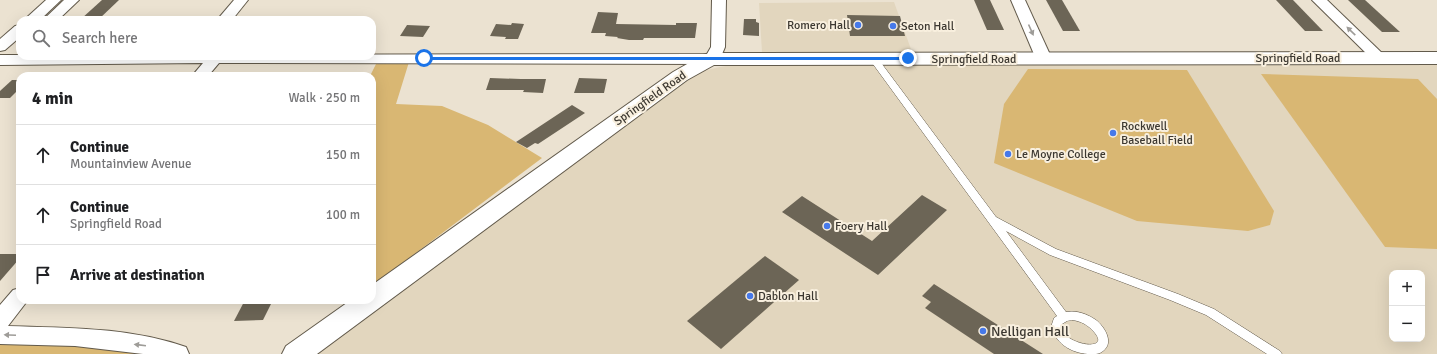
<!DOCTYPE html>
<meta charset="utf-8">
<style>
body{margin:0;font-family:Signika,sans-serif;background:#f2f2f2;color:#202124}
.controls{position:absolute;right:12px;bottom:12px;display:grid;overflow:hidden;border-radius:8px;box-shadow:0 4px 16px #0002}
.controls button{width:36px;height:36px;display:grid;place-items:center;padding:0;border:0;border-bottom:1px solid #e0e0e0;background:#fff;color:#202124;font:20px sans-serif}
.stop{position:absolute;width:12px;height:12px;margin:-9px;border:3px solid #1a73e8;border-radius:50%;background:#fff}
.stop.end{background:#1a73e8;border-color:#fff;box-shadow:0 1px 4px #0008}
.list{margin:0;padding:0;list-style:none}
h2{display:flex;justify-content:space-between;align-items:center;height:52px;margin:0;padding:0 16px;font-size:17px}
h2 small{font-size:13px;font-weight:400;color:#757577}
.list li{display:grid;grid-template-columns:26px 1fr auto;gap:12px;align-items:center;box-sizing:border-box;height:60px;padding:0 16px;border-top:1px solid #e0e0e0}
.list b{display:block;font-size:15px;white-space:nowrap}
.list p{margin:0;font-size:13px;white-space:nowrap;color:#757577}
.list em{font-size:13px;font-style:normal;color:#757577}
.icon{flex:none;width:22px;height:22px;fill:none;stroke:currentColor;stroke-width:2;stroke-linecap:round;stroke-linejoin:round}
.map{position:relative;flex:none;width:1437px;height:354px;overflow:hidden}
.search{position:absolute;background:#fff;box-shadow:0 4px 16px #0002;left:16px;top:16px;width:360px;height:44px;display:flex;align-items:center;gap:10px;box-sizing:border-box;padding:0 14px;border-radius:12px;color:#757577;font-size:15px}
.panel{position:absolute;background:#fff;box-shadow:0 4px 16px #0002;left:16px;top:72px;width:360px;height:232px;border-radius:12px}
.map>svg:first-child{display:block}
.built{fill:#e2d6be;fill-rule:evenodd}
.green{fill:#d9b773}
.building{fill:#6c6556}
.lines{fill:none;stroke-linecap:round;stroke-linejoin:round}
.service-casing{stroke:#625a4b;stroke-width:1}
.minor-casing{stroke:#625a4b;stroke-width:2}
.tertiary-casing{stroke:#625a4b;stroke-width:2}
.service{fill:#fff;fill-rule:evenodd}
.minor{fill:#fff;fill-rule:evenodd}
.tertiary{fill:#fff;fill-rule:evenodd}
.oneway{fill:#9e9c98}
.route{fill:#1a73e8}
.poi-dot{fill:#4679ea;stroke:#f8efde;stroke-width:1.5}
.labels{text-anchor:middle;stroke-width:4;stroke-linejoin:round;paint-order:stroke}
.poi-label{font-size:12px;fill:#3c3831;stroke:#f8efde;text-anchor:start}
.street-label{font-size:12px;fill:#3c3831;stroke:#f8efde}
.near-poi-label{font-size:14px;fill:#3c3831;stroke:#f8efde;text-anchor:start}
</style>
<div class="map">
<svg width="1437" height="354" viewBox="0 0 1437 354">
<rect width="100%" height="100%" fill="#ebe2d1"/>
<g class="built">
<path d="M 894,2 L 912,52 L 762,52 L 759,3 Z"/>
<path d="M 749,62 L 1437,64 L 1437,354 L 309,354 L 659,97 L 699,72 L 720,67 ZM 1392,273 L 1422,273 L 1422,339 L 1392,339 Z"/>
</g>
<g class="green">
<path d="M 377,62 L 409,62 L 396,104 L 442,106 L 488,125 L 542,158 L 376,283 L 372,279 L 372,76 L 370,76 Z"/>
<path d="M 1028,69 L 1187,70 L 1274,211 L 1270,225 L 1248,231 L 1137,221 L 994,163 L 1004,104 Z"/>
<path d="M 1261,74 L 1418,79 L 1437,99 L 1437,249 L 1385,247 Z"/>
<path d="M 19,341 L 123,350 L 142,354 L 0,354 L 0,343 Z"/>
</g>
<g class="building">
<path d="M 102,0 L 119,0 L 98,20 L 81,19 Z"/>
<path d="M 974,0 L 990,0 L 1004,30 L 987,30 Z"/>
<path d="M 1046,0 L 1062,0 L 1080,31 L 1063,31 Z"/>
<path d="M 1276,0 L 1293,0 L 1323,31 L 1305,31 Z"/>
<path d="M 1348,0 L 1365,0 L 1400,32 L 1382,32 Z"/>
<path d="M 598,12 L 618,13 L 616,24 L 676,25 L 676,23 L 697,23 L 695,38 L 644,38 L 643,40 L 629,40 L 617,38 L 618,37 L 605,36 L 606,33 L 591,33 Z"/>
<path d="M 847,15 L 900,16 L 905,36 L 850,36 Z"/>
<path d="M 744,19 L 756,19 L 756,22 L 759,23 L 759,36 L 743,35 Z"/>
<path d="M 512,23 L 524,24 L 518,39 L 505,39 L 506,37 L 490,36 L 496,24 L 511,25 Z"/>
<path d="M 407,25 L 430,26 L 423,37 L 400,36 Z"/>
<path d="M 490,78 L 521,79 L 546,79 L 543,93 L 523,92 L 524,90 L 486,90 Z"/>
<path d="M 579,78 L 607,79 L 604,93 L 574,93 Z"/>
<path d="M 12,80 L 20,80 L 20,88 L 10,98 L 0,98 L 0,91 Z"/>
<path d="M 572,105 L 585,113 L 538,144 L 535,143 L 527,148 L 516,142 Z"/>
<path d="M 922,195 L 947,210 L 878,275 L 782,212 L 802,196 L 872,241 Z"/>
<path d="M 0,254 L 20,254 L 20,258 L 0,281 Z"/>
<path d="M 765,256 L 799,280 L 721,349 L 687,321 Z"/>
<path d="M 934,284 L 1043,354 L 994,354 L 925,308 L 931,302 L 922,296 Z"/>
<path d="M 245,300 L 273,300 L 263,320 L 234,321 Z"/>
</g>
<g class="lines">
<g class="service-casing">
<path id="service" d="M 870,56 L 876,56 L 996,217 L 1056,249 L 1178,294 L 1214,309 L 1280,351 L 1282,354 L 1267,354 L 1206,315 L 1170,300 L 1050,255 L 1006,231 L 1066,312 C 1077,310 1087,314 1096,320 C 1105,327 1116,345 1100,353 C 1098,354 1094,354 1091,354 C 1073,354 1057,345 1051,327 L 1054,318 L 1057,316 L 870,60 ZM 1072,320 C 1081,321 1088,325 1094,332 C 1114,354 1057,344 1062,324 L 1067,321 Z"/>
</g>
<g class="minor-casing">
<g id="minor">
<path d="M 46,0 L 61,0 L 40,20 L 24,20 Z"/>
<path d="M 64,0 L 79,0 L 58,20 L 43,20 Z"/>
<path d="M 234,0 L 248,0 L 232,20 L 217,20 Z"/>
<path d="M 712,0 L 726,0 L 725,47 L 720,59 L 710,64 L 219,63 L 208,76 L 192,76 L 203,63 L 0,65 L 0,55 L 707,54 L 711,47 Z"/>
<path d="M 1011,0 L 1025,0 L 1052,59 L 1049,62 L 1044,64 L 1039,62 L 1036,59 Z"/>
<path d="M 1312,0 L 1327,0 L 1384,55 L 1387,58 L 1384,61 L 1379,63 L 1374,61 Z"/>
<path d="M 20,25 L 20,37 L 5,50 L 0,51 L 0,39 L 15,26 Z"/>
<path d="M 20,288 L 20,300 L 28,300 L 8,326 C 67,328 129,327 186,347 L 189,354 L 143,354 L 75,346 L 0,344 L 0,305 L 13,290 Z"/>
</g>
</g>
<g class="tertiary-casing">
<path id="tertiary" d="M 1437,52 L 1437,64 L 714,65 L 687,80 L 317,354 L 282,354 L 286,346 L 351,300 L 372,300 L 372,285 L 673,72 L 703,55 L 710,53 Z"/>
</g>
<use href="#service" class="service"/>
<use href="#minor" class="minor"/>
<use href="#tertiary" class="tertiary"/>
</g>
<defs><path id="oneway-solid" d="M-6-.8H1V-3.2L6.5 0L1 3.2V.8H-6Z"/></defs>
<g class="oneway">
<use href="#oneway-solid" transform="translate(1031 30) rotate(66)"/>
<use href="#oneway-solid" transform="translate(1351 31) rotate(-136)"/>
<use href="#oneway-solid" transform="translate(10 335) rotate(-178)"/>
<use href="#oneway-solid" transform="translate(140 345) rotate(-173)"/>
</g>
<path class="route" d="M 424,57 L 908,57 L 911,58 L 908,60 L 422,60 L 422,57 Z"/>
<g class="poi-dot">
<circle cx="858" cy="25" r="4"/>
<circle cx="893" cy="26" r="4"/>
<circle cx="1113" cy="133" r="4"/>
<circle cx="1008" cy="154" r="4"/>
<circle cx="827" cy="226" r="4"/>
<circle cx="750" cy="296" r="4"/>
<circle cx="983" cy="331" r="4"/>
</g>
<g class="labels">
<g class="poi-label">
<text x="850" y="29" text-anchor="end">Romero Hall</text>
<text x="901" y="30">Seton Hall</text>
<text x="1121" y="130">Rockwell<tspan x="1121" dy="14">Baseball Field</tspan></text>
<text x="1016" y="158">Le Moyne College</text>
<text x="835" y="230">Foery Hall</text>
<text x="758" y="300">Dablon Hall</text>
</g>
<g class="street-label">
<text x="1298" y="62">Springfield Road</text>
<text x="974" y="63">Springfield Road</text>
<text transform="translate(650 98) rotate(-35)" y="4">Springfield Road</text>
</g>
<g class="near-poi-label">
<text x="991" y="336">Nelligan Hall</text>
</g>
</g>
</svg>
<div class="controls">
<button>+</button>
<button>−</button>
</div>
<div class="stop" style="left:424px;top:58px"></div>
<div class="stop end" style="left:908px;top:58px"></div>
<div class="search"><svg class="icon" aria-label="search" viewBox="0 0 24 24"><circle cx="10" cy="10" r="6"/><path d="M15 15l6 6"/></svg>Search here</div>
<section class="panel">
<h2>4 min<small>Walk · 250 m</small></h2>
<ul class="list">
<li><svg class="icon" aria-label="ahead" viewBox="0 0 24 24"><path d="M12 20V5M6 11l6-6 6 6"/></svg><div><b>Continue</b><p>Mountainview Avenue</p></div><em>150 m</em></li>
<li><svg class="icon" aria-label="ahead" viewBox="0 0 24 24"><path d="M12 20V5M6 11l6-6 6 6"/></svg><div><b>Continue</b><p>Springfield Road</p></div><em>100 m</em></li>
<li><svg class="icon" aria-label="arrive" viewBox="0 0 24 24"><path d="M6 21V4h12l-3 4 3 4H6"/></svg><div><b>Arrive at destination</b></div></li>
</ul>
</section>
</div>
